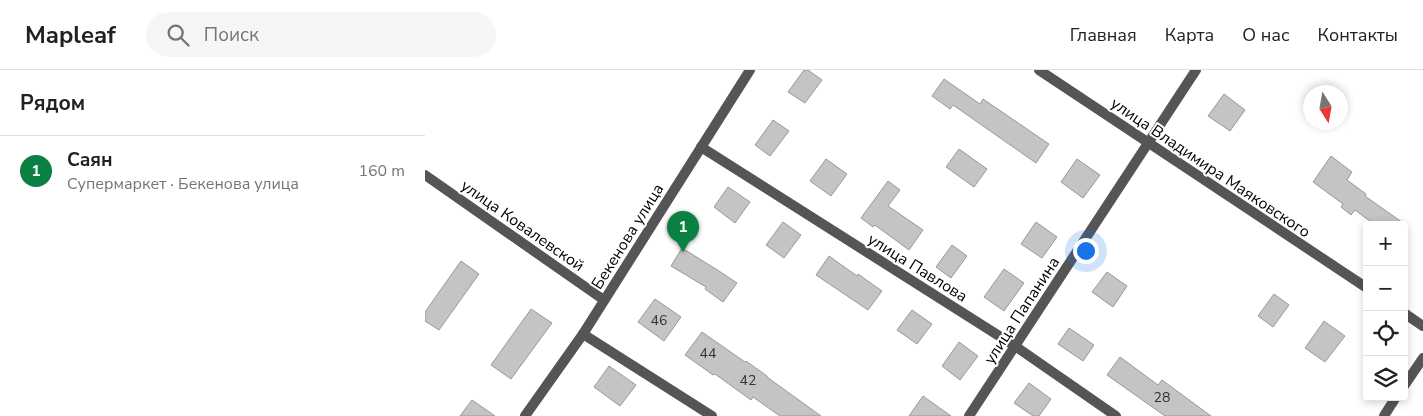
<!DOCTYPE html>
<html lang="ru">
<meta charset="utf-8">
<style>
body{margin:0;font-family:"Nunito Sans",sans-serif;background:#f6f6f6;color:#202124}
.controls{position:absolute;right:15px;bottom:15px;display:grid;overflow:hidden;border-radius:5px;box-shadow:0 2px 8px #0003}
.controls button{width:45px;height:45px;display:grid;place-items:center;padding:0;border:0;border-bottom:1px solid #e0e0e0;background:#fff;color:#202124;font:25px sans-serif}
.compass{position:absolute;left:878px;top:15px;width:45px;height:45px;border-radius:50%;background:#fff;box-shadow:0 2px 8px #0003;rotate:169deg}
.you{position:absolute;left:660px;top:180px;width:18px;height:18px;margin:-12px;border:4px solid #fff;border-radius:50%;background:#1a73e8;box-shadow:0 0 0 8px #1a73e833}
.badge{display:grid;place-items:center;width:32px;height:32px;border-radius:50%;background:#0b8043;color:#fff;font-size:16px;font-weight:700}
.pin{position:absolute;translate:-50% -41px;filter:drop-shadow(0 1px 2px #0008)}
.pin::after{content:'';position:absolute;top:26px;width:18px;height:15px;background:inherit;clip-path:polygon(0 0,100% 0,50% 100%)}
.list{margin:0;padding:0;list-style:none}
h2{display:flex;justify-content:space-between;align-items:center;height:65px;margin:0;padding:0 20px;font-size:21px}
h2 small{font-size:16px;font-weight:400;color:#757577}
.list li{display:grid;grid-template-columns:32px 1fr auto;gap:15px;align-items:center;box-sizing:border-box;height:70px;padding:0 20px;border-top:1px solid #e0e0e0}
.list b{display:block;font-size:19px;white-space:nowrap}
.list p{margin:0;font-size:16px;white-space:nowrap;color:#757577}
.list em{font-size:16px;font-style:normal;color:#757577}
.icon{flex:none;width:28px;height:28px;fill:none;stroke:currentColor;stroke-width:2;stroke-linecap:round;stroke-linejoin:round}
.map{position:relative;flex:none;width:998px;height:346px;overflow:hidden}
header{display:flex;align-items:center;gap:30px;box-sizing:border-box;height:70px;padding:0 25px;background:#fff;border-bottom:1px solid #e0e0e0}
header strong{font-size:24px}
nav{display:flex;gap:28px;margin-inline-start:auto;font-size:18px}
.search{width:350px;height:45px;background:#f6f6f6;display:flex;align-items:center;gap:12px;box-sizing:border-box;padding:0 18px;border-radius:28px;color:#757577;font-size:19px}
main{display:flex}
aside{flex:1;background:#fff}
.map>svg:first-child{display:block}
.building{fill:#c4c4c4;stroke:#999}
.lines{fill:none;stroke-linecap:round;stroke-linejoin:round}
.minor{stroke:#555;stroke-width:10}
.tertiary{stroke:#555;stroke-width:10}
.labels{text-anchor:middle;stroke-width:4;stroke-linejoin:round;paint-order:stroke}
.number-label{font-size:14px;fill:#313131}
.street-label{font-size:16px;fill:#000;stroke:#fff}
</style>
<header>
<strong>Mapleaf</strong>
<div class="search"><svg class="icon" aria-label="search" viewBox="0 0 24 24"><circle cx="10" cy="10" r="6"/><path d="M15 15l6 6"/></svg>Поиск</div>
<nav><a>Главная</a><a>Карта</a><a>О нас</a><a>Контакты</a></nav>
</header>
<main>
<aside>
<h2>Рядом<small></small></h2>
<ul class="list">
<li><span class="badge">1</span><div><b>Саян</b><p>Супермаркет · Бекенова улица</p></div><em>160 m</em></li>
</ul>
</aside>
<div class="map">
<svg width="998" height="346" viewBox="0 0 998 346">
<rect width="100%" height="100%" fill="#fff"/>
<g class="building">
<path d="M 379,0 L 383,0 L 397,10 L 380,33 L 363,22 Z"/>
<path d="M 519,9 L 555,34 L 558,29 L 624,74 L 611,93 L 528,35 L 525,39 L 507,26 Z"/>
<path d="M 799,24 L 820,40 L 805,61 L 783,46 Z"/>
<path d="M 348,50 L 364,61 L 345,86 L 330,75 Z"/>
<path d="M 534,79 L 562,99 L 549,117 L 521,97 Z"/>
<path d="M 906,86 L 927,102 L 922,110 L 941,124 L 940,126 L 981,155 L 950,155 L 930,140 L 926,145 L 916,137 L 918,134 L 888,112 Z"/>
<path d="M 401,89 L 422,104 L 406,126 L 385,111 Z"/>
<path d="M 652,89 L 675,105 L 658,128 L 636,112 Z"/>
<path d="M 463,111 L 475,120 L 463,136 L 498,160 L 484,180 L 450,155 L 448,157 L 436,148 Z"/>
<path d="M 303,117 L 325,132 L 310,153 L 289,137 Z"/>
<path d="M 358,152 L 376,165 L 359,188 L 341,175 Z"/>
<path d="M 611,152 L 632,167 L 617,188 L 596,174 Z"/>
<path d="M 527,175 L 542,186 L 526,208 L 511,197 Z"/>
<path d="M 257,178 L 294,201 L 312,213 L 298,232 L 280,219 L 281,217 L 246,196 Z"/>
<path d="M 404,186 L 432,206 L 433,204 L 457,221 L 443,240 L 391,205 Z"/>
<path d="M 36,191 L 54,204 L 14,260 L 0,251 L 0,242 Z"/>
<path d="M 579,199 L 599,213 L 579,241 L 559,227 Z"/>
<path d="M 682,202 L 702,216 L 688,237 L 667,222 Z"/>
<path d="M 849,224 L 864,235 L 848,257 L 833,246 Z"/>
<path d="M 230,229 L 256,247 L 239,271 L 213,252 Z"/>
<path d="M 106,239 L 127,253 L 86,309 L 66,295 Z"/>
<path d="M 487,240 L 507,254 L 492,274 L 472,260 Z"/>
<path d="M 899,251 L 920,266 L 900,292 L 880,278 Z"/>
<path d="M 644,258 L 669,275 L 658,291 L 633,274 Z"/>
<path d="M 277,262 L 320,292 L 321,291 L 342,306 L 342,307 L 396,346 L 355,346 L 328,327 L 326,330 L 290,304 L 288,305 L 260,285 Z"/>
<path d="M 534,272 L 553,286 L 535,310 L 517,296 Z"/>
<path d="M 695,287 L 733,315 L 737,310 L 786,346 L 740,346 L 682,305 Z"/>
<path d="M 184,296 L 211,315 L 195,336 L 169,317 Z"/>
<path d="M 604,313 L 626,329 L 614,346 L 608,346 L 589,333 Z"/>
<path d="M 498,326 L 526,346 L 484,346 Z"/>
<path d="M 47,330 L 70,346 L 35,346 Z"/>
</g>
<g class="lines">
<g class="minor">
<path d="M 276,77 L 590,276 L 691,346"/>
<path d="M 0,105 L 179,230"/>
<path d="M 158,264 L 287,346"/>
<path d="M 979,316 L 998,288"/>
<path d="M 100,346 L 158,264 L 325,0"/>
<path d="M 544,346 L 771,0"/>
<path d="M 959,346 L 971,327"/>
</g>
<g class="tertiary">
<path d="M 614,0 L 942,218"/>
<path d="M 979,243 L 998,256"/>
</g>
</g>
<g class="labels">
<g class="number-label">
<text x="234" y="255">46</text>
<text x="283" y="288">44</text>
<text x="323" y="315">42</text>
<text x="737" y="332">28</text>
</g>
<g class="street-label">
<text transform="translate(786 97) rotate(34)" y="6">улица Владимира Маяковского</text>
<text transform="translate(98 155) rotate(35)" y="6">улица Ковалевской</text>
<text transform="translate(202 166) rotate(-58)" y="6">Бекенова улица</text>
<text transform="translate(493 197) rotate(32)" y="6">улица Павлова</text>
<text transform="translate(596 240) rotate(-57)" y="6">улица Папанина</text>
</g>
</g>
</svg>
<div class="controls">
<button>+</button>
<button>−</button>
<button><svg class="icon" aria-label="locate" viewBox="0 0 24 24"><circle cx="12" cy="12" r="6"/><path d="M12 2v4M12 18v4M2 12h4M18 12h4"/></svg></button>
<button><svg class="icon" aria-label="layers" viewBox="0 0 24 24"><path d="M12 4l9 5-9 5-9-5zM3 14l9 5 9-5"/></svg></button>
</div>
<svg class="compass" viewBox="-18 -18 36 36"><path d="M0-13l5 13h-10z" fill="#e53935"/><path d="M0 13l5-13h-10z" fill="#757577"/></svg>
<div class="you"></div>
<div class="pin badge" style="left:258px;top:182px">1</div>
</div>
</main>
